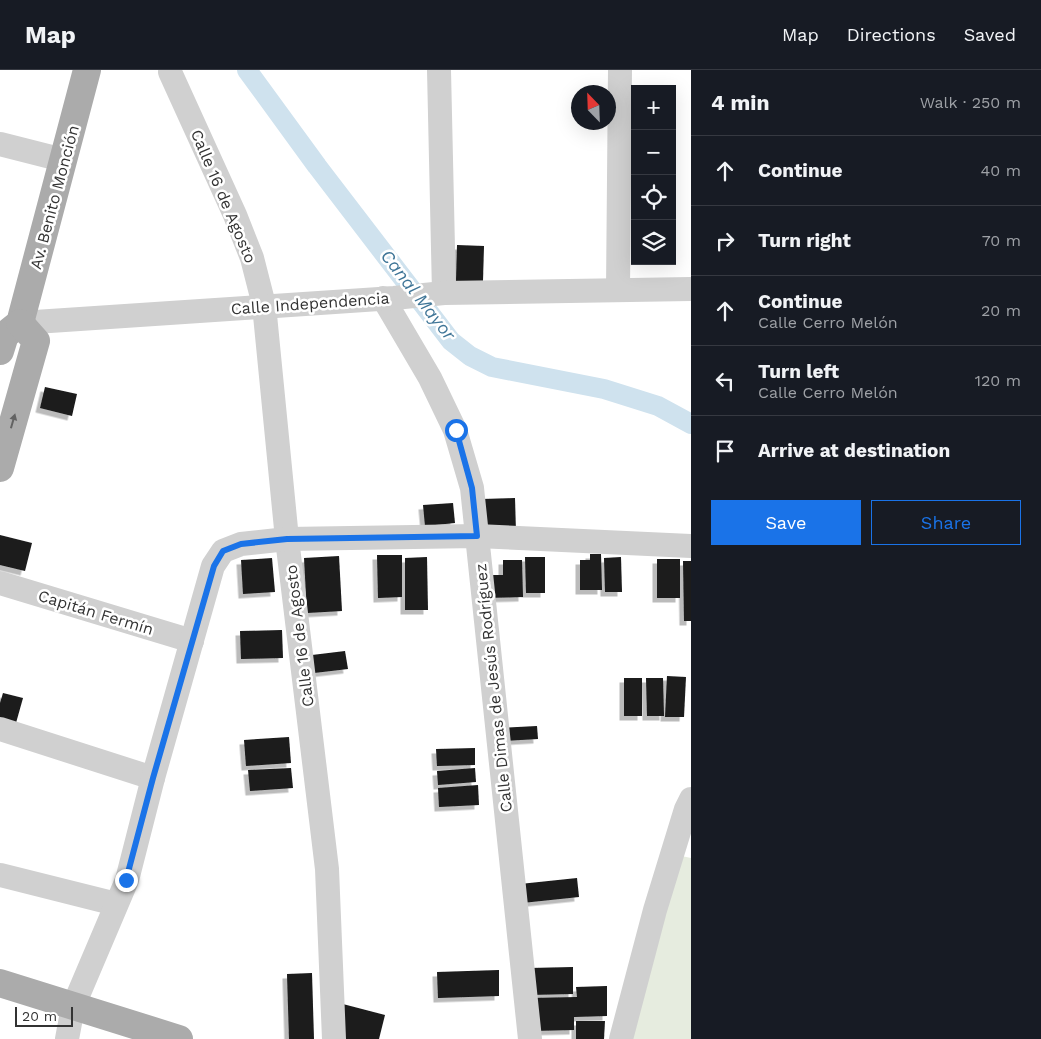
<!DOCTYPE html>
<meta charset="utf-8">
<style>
body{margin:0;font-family:"Work Sans",sans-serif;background:#20242c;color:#f1f3f6}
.controls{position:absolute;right:15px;top:15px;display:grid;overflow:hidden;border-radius:0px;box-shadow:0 5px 20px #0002}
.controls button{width:45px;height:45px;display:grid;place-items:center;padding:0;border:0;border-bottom:1px solid #363941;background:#171b24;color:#f1f3f6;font:25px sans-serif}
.compass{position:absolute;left:571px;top:15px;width:45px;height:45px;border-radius:50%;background:#171b24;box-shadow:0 5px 20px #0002;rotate:337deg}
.scale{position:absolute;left:15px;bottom:12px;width:58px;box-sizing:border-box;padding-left:5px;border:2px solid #333;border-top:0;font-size:14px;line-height:18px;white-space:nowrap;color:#333;-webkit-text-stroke:4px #fff;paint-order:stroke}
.stop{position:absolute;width:15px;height:15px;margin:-11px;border:4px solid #1a73e8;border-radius:50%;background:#fff}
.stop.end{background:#1a73e8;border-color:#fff;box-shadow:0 1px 5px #0008}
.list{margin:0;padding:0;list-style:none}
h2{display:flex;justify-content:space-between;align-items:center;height:65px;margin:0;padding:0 20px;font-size:21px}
h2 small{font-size:16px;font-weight:400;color:#9ea1a6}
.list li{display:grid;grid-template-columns:32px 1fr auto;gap:15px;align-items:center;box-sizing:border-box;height:70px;padding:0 20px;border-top:1px solid #363941}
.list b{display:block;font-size:19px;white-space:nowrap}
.list p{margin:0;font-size:16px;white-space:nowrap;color:#9ea1a6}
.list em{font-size:16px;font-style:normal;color:#9ea1a6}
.actions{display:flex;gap:10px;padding:15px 20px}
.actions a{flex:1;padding:11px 0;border:1px solid #1a73e8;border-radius:0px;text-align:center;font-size:18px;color:#1a73e8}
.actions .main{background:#1a73e8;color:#fff}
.icon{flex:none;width:28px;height:28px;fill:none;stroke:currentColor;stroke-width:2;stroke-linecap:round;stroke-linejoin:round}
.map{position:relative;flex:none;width:691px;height:969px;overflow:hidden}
header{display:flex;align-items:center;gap:30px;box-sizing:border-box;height:70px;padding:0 25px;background:#171b24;border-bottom:1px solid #363941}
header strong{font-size:24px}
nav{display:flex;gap:28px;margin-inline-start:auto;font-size:18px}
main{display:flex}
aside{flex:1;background:#171b24}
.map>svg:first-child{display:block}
.green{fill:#e6ecdf}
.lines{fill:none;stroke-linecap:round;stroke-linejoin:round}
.canal{stroke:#cfe2ee;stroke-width:20}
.building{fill:#1a1a1a;filter:url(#shadow)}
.minor{stroke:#d0d0d0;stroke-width:24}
.major{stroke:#ababab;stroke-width:28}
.oneway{fill:#636363}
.route{stroke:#1a73e8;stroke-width:6}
.labels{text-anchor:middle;stroke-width:5;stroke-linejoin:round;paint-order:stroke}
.street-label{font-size:16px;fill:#333;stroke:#fff}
.water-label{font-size:18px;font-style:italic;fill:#3f7597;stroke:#fff}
</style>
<header>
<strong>Map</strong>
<nav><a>Map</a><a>Directions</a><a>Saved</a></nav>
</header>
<main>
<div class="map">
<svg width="691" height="969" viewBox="0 0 691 969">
<defs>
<filter id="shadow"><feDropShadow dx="-4.5" dy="4.5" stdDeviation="0" flood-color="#0004"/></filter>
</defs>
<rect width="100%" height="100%" fill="#fff"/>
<path class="green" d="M 677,785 L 691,788 L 691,969 L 627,969 Z"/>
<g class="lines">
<path class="canal" d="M 247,0 L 317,96 L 451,271 L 470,286 L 492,297 L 604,319 L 658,336 L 691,354"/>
</g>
<g class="building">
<path d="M 457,175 L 484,176 L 483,211 L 456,211 Z"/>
<path d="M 45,317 L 77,324 L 72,346 L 40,338 Z"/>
<path d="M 515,428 L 516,462 L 483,462 L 482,429 Z"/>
<path d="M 453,433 L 455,453 L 425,456 L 423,435 Z"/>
<path d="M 0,465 L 32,473 L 25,501 L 0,495 Z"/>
<path d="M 590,484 L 601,484 L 602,520 L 580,520 L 580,490 L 590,490 Z"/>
<path d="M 377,485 L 402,485 L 402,527 L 378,528 Z"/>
<path d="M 339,486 L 342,541 L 307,543 L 304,488 Z"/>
<path d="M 427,487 L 428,540 L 405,540 L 405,488 Z"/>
<path d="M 525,487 L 545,487 L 545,523 L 526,523 Z"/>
<path d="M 621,487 L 622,522 L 605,522 L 604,488 Z"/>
<path d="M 272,488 L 275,522 L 243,524 L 241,490 Z"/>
<rect x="657" y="489" width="23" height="39"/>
<path d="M 503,490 L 522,490 L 523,527 L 485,528 L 485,505 L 503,505 Z"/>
<path d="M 683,491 L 691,491 L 691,551 L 684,551 Z"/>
<path d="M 282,560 L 283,588 L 241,589 L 240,561 Z"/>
<path d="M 345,581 L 348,599 L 314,603 L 312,585 Z"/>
<path d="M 667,606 L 686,607 L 684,647 L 665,647 Z"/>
<rect x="624" y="608" width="18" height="38"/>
<path d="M 646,608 L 663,608 L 664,646 L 647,646 Z"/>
<path d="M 3,623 L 23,628 L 16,653 L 0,648 L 0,633 Z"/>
<path d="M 537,656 L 538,669 L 502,671 L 501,658 Z"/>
<path d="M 289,667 L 291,693 L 246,696 L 244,670 Z"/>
<path d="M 475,678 L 475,695 L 437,696 L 436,679 Z"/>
<path d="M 291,698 L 293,718 L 250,721 L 248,700 Z"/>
<path d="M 475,698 L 476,712 L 438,715 L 437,701 Z"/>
<path d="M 478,715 L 479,735 L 439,737 L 438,718 Z"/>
<path d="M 577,808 L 579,827 L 522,833 L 520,814 Z"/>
<path d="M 573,897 L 573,924 L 529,925 L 529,898 Z"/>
<path d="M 499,900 L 499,926 L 438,928 L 437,902 Z"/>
<path d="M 312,903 L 314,969 L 289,969 L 287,904 Z"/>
<path d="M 607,916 L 607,946 L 574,947 L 574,960 L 532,961 L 531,928 L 577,927 L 576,917 Z"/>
<path d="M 339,933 L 385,945 L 379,969 L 341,969 Z"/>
<path d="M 576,951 L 605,951 L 604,969 L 576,969 Z"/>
</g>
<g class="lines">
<g class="minor">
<path d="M 439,0 L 444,223"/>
<path d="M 170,2 L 235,145 L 252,188 L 264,235 L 287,469 L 327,799 L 334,969"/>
<path d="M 0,74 L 63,90"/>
<path d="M 618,220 L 620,0"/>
<path d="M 383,228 L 430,308 L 455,360 L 472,418 L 530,969"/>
<path d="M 20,253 L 394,228 L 444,223 L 691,219"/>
<path d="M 0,513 L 192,571"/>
<path d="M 0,659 L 153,708"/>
<path d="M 0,805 L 116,834"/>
<path d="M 67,969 L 73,937 L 127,810 L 153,708 L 213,496 L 223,481 L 241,474 L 287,469 L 477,466 L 691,476"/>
<path d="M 621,969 L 655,840 L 686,739 L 691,729"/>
</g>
<g class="major">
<path d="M 0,281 L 5,265 L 20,253 L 87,0"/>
<path d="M 0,398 L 36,271 L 20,253"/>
<path d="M 0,913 L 179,969"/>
</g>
</g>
<defs><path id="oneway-solid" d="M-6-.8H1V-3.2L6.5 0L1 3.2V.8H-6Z" transform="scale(1.25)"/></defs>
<use class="oneway" href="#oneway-solid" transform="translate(13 351) rotate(-74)"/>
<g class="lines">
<path class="route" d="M 126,810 L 153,708 L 214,496 L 223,481 L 241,474 L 287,469 L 477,466 L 472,418 L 456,360"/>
</g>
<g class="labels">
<g class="street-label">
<text transform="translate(224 126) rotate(67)" y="6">Calle 16 de Agosto</text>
<text transform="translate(54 127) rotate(-75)" y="6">Av. Benito Monción</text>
<text transform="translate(310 233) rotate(-4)" y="6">Calle Independencia</text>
<text transform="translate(96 542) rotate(17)" y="6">Capitán Fermín</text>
<text transform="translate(299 566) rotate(-97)" y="6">Calle 16 de Agosto</text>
<text transform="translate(493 618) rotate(-96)" y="6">Calle Dimas de Jesús Rodríguez</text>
</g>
<g class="water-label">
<text transform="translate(418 225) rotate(52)" y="6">Canal Mayor</text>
</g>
</g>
</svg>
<div class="controls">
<button>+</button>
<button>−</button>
<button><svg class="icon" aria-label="locate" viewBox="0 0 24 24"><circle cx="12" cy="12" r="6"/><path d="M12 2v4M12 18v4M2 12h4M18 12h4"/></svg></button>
<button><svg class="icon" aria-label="layers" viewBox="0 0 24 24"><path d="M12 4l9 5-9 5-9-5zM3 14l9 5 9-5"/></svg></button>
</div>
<svg class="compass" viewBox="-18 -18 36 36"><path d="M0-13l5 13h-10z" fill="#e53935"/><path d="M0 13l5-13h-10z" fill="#9ea1a6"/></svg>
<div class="scale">20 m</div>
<div class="stop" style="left:456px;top:360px"></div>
<div class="stop end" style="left:126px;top:810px"></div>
</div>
<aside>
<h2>4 min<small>Walk · 250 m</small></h2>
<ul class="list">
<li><svg class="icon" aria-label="ahead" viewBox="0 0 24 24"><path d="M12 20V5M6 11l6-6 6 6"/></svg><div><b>Continue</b></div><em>40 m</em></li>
<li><svg class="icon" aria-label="right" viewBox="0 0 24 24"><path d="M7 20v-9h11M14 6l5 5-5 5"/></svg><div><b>Turn right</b></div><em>70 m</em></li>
<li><svg class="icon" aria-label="ahead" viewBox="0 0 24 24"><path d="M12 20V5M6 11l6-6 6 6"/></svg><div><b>Continue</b><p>Calle Cerro Melón</p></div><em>20 m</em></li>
<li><svg class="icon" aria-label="left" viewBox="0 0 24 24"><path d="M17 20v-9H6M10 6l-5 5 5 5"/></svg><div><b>Turn left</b><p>Calle Cerro Melón</p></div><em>120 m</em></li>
<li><svg class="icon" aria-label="arrive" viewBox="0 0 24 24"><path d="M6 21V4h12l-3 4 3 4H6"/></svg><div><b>Arrive at destination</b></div></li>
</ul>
<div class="actions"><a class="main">Save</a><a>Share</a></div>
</aside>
</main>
